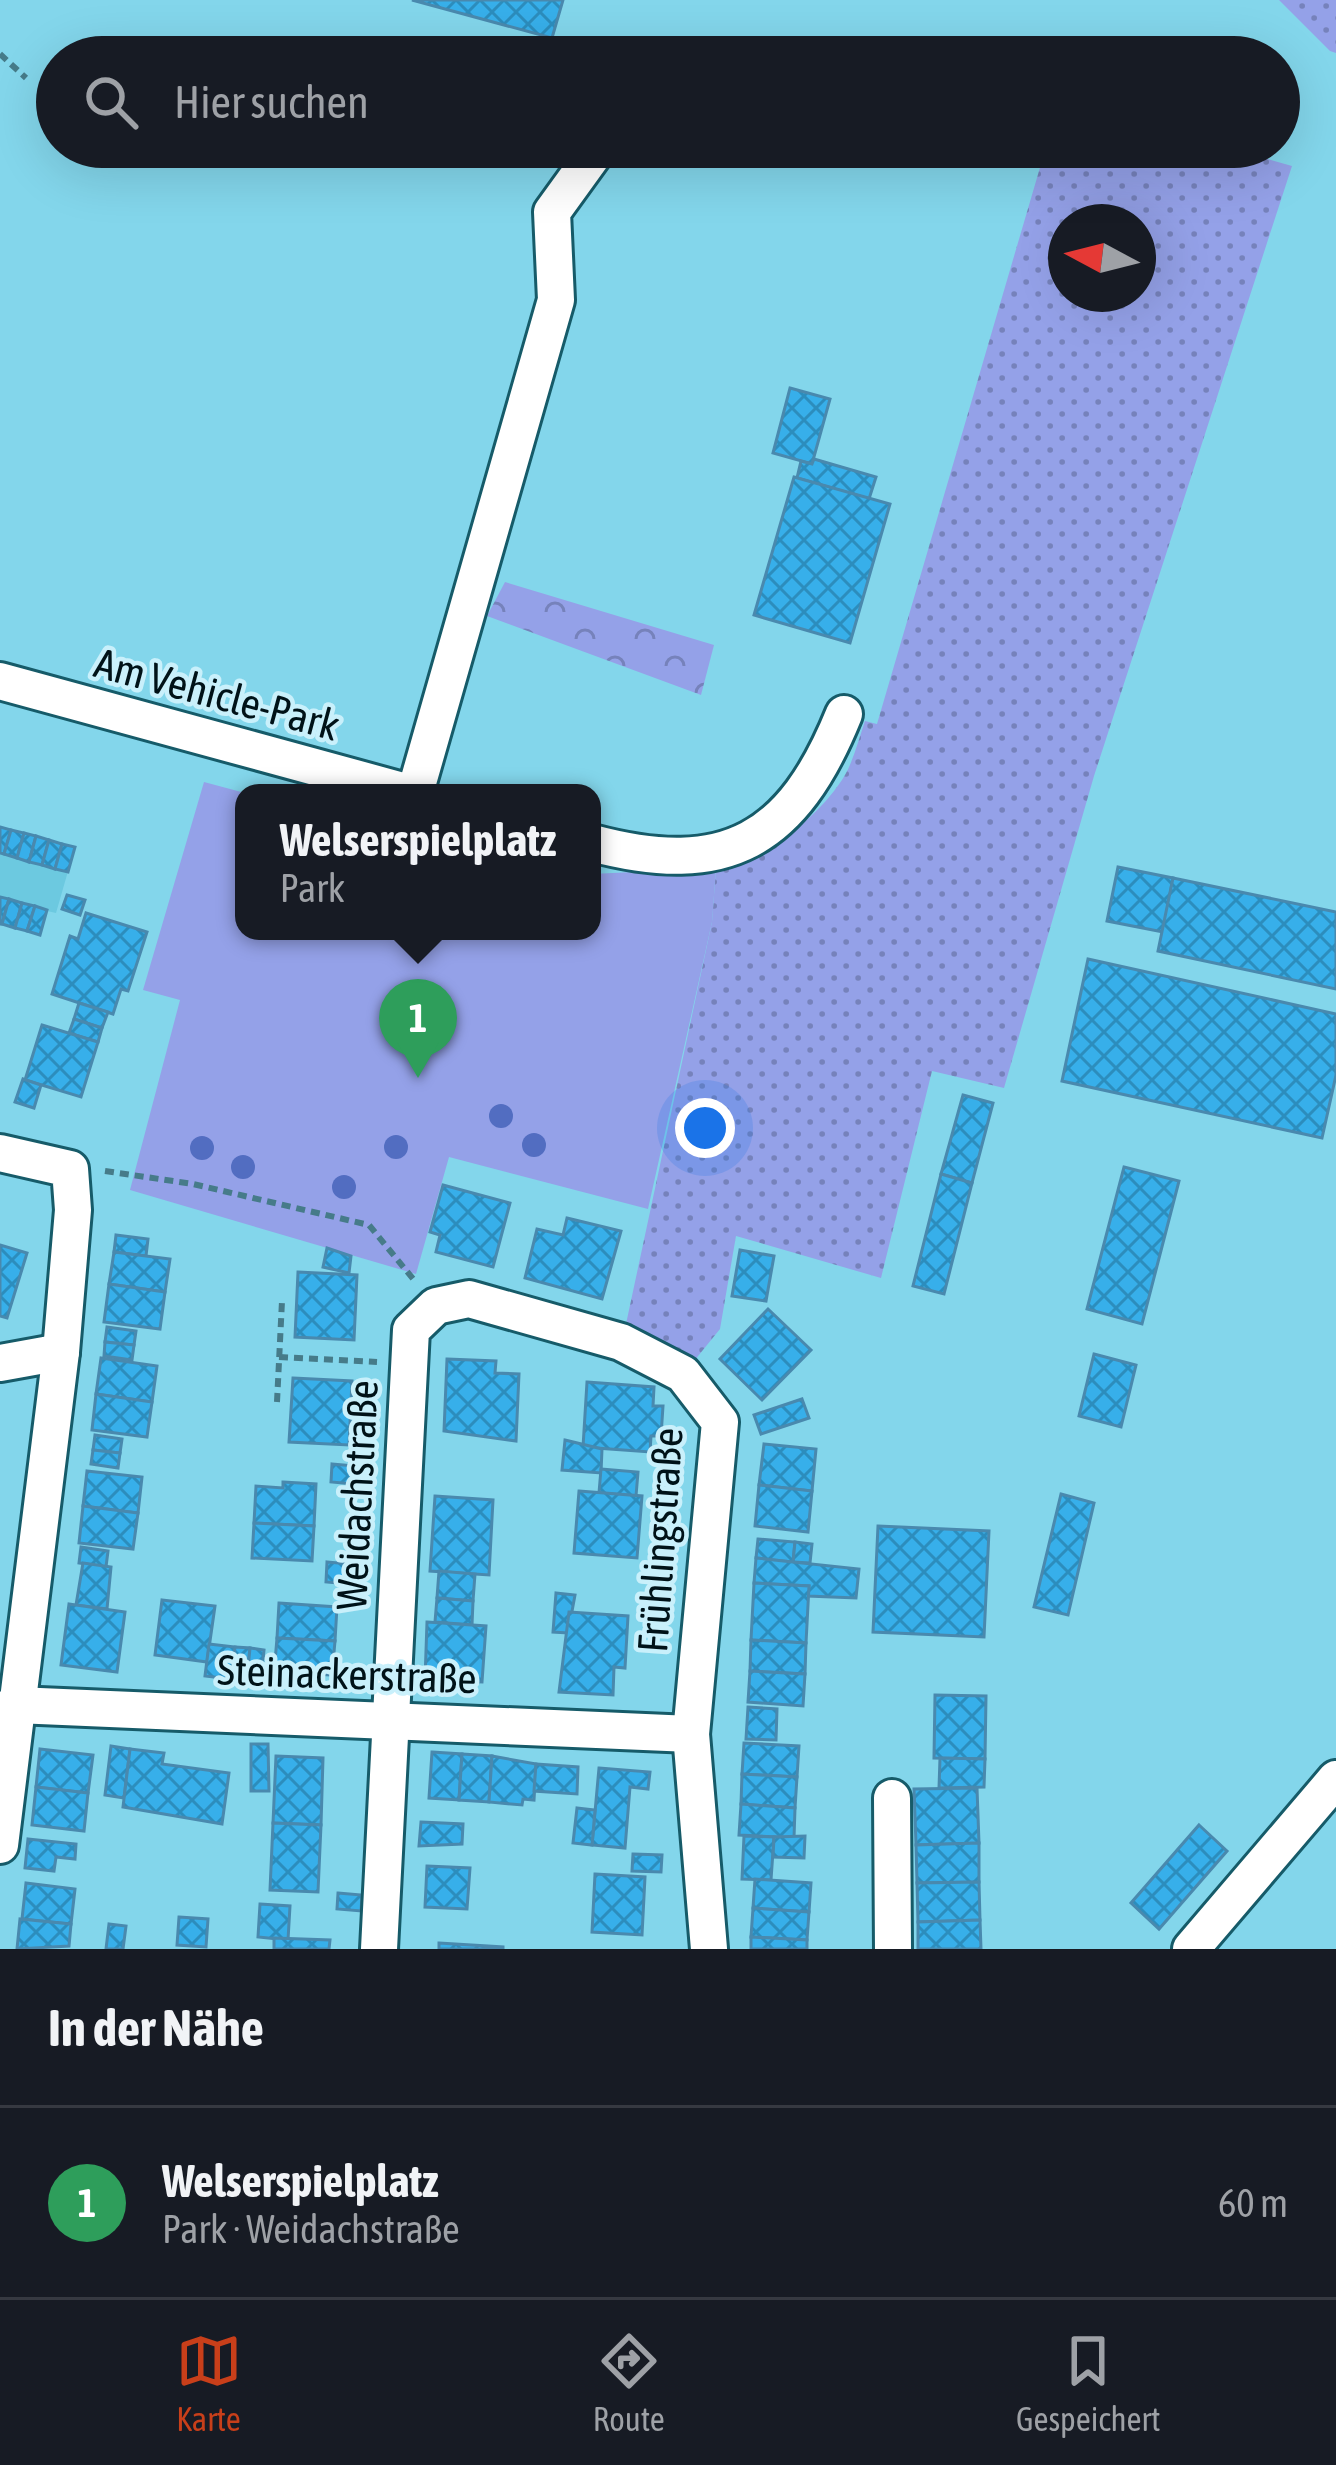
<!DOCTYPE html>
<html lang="de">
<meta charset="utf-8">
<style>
body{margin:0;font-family:"Asap Condensed",sans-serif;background:#20242c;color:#f1f3f6}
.compass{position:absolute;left:1048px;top:204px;width:108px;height:108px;border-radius:50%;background:#171b24;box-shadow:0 12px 48px #0002;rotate:277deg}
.you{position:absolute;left:705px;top:1128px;width:42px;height:42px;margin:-30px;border:9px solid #fff;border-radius:50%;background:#1a73e8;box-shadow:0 0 0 18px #1a73e833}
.badge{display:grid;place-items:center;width:78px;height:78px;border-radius:50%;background:#c83f1a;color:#fff;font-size:39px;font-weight:700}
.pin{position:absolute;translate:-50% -99px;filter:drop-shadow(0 3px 6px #0008)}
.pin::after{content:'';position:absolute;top:63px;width:42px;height:36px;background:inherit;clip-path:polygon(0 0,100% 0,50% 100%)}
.popup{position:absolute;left:235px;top:784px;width:366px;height:156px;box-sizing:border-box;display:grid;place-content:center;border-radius:24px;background:#171b24;filter:drop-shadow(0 3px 9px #0005);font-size:39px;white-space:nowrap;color:#9ea1a6}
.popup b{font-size:45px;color:#f1f3f6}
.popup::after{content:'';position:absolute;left:50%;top:100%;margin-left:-24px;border:24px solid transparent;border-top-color:#171b24}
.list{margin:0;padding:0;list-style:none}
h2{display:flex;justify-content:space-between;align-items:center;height:156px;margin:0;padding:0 48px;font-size:51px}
h2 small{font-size:39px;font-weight:400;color:#9ea1a6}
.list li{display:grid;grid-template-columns:78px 1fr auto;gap:36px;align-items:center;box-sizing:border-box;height:192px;padding:0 48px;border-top:3px solid #363941}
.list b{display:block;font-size:45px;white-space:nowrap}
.list p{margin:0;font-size:39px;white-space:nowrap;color:#9ea1a6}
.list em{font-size:39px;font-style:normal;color:#9ea1a6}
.icon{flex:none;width:66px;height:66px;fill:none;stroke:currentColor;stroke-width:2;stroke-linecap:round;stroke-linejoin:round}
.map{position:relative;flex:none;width:1336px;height:1949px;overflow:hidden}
.search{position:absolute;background:#171b24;box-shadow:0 12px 48px #0002;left:36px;right:36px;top:36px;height:132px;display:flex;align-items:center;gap:30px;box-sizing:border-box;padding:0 42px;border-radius:66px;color:#9ea1a6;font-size:45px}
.sheet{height:348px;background:#171b24}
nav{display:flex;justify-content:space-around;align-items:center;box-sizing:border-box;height:168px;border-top:3px solid #363941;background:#171b24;font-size:33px;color:#9ea1a6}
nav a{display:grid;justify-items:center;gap:6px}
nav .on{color:#c83f1a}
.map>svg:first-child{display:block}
.built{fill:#6cc9e0}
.grass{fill:url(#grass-dots);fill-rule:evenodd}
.forest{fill:url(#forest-crowns)}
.park{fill:#94a1e8}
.building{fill:url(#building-cross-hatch);stroke:#4989ae;stroke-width:3}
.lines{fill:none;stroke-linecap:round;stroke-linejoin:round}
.minor-casing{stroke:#165b69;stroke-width:42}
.path{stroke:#467b89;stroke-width:6;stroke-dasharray:9 6;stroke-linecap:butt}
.minor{stroke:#fff;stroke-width:36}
.tree{fill:#526dc1}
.labels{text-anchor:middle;stroke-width:9;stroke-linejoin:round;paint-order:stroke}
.street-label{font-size:42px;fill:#001218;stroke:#c9f0fb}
</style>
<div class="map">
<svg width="1336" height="1949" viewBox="0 0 1336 1949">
<defs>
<pattern id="grass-dots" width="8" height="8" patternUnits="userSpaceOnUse" patternTransform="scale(3)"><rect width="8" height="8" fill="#94a1e8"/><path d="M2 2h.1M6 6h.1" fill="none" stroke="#7682bb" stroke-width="1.8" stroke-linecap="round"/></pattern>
<pattern id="forest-crowns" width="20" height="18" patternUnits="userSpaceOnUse" patternTransform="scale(3)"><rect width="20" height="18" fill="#94a1e8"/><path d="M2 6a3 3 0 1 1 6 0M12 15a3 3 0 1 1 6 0" fill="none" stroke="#7682bb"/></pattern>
<pattern id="building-cross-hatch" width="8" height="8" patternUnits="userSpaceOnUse" patternTransform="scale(3)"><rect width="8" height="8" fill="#37afea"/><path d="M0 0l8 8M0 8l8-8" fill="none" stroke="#2c8dbd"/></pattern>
</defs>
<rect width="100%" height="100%" fill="#83d6eb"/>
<path class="built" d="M 0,826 L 75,847 L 56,913 L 47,911 L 40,935 L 0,924 Z"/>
<g class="grass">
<path d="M 1279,0 L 1336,0 L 1336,53 L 1330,51 Z"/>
<path d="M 1046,147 L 1225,147 L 1292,166 L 1094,776 L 1004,1088 L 932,1071 L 881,1278 L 736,1236 L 720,1329 L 694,1361 L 626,1324 L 712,922 L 716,868 C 763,861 820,817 845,775 C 854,759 859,738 865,721 L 877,724 ZM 1066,222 L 1138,222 L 1138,294 L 1066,294 Z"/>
</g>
<path class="forest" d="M 505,582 L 714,645 L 701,695 L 487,616 Z"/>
<path class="park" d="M 204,782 L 245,793 L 244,931 L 592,931 L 592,874 L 716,868 L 712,922 L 648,1209 L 449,1157 L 416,1274 L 130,1190 L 180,1000 L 143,990 Z"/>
<g class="building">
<path d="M 412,0 L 563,0 L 552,38 Z"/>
<path d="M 790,388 L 830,399 L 812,464 L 773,453 Z"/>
<path d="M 814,459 L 876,477 L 869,499 L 797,478 L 801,461 L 812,464 Z"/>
<path d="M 794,477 L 890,504 L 850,643 L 754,615 Z"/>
<path d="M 0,827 L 11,830 L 4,854 L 0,853 Z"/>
<path d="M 11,830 L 24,833 L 17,858 L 4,854 Z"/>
<path d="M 24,833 L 36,836 L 29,862 L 17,858 Z"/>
<path d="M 36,836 L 49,840 L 42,865 L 29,862 Z"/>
<path d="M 49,840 L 62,844 L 55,869 L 42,865 Z"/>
<path d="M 62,844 L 75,847 L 68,872 L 55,869 Z"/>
<path d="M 1118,867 L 1173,878 L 1163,932 L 1107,921 Z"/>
<path d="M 1173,878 L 1336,912 L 1336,989 L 1158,951 Z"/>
<path d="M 67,895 L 85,900 L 80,915 L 62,909 Z"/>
<path d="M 0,897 L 9,899 L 2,924 L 0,924 Z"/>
<path d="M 9,899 L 22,903 L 15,928 L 2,924 Z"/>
<path d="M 22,903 L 35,906 L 27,931 L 15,928 Z"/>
<path d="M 35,906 L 47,910 L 40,935 L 27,931 Z"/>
<path d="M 86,913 L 147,932 L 128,991 L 121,989 L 113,1014 L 52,994 L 70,936 L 78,939 Z"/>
<path d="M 1088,959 L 1336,1014 L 1336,1075 L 1322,1138 L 1062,1081 Z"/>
<path d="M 79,1003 L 108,1012 L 102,1028 L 74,1019 Z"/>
<path d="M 74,1019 L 102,1028 L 98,1042 L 69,1033 Z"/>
<path d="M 42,1025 L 98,1042 L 81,1097 L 25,1080 Z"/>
<path d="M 23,1079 L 41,1085 L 34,1108 L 15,1102 Z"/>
<path d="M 963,1095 L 993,1103 L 972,1183 L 941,1174 Z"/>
<path d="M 1124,1167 L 1179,1181 L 1142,1324 L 1087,1309 Z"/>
<path d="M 941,1174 L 972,1183 L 944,1294 L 913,1286 Z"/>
<path d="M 443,1185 L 510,1203 L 493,1267 L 436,1252 L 440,1235 L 430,1232 Z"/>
<path d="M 567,1218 L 621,1231 L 602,1299 L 525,1278 L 537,1229 L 563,1235 Z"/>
<path d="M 116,1235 L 148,1239 L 146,1256 L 114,1252 Z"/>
<path d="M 0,1245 L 27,1253 L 7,1318 L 0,1316 Z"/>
<path d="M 327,1248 L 351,1256 L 349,1273 L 323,1267 Z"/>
<path d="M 740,1250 L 774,1256 L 766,1301 L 732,1296 Z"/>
<path d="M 114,1252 L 170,1259 L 165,1292 L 109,1284 Z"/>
<path d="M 298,1272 L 357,1275 L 354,1340 L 295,1337 Z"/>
<path d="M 109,1284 L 165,1292 L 160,1329 L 104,1322 Z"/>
<path d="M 768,1309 L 811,1350 L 762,1400 L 720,1359 Z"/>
<path d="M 107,1327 L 136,1331 L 134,1345 L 105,1342 Z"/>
<path d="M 105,1342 L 134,1345 L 132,1360 L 104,1356 Z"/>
<path d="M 1094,1354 L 1136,1365 L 1121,1427 L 1079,1416 Z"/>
<path d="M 101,1358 L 157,1366 L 152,1402 L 96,1394 Z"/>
<path d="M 447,1359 L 496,1361 L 495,1373 L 519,1374 L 516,1441 L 444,1431 Z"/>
<path d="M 293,1378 L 352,1381 L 349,1445 L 289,1442 Z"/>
<path d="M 587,1382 L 654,1387 L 653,1406 L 663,1406 L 661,1436 L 651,1436 L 650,1452 L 583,1447 Z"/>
<path d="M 96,1394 L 152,1402 L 147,1437 L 92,1430 Z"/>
<path d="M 802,1399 L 809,1418 L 761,1434 L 754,1415 Z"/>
<path d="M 95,1435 L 122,1439 L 120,1453 L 93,1450 Z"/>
<path d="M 565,1440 L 602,1449 L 601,1473 L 562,1470 Z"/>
<path d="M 764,1444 L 816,1449 L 812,1491 L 759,1485 Z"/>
<path d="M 93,1450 L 120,1453 L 118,1468 L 91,1464 Z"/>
<path d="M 332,1464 L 367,1467 L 366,1485 L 331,1482 Z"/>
<path d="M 601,1469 L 638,1472 L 636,1496 L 599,1493 Z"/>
<path d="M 87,1471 L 142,1477 L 138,1513 L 83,1506 Z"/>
<path d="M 283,1482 L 316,1484 L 314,1526 L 254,1523 L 256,1486 L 283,1488 Z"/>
<path d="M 759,1485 L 812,1491 L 808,1532 L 755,1526 Z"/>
<path d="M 579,1491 L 642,1496 L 637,1558 L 574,1553 Z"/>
<path d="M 1061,1494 L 1094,1503 L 1068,1615 L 1034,1607 Z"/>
<path d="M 435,1496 L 493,1500 L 489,1575 L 430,1571 Z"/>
<path d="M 83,1506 L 138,1513 L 133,1549 L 79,1543 Z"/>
<path d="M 254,1523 L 314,1526 L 312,1561 L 252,1558 Z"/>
<path d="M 878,1526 L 989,1531 L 984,1637 L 873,1632 Z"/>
<path d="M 758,1539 L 795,1542 L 793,1562 L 756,1558 Z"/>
<path d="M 795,1542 L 812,1544 L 810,1563 L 793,1562 Z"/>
<path d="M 81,1547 L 108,1551 L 106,1567 L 79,1563 Z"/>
<path d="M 756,1558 L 859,1569 L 856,1598 L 808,1596 L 809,1586 L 754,1583 Z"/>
<path d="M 327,1562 L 362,1565 L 361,1585 L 326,1582 Z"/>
<path d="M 83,1563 L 111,1567 L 107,1609 L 76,1605 Z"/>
<path d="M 439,1571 L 475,1574 L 473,1601 L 437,1598 Z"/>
<path d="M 754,1583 L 809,1586 L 806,1643 L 751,1640 Z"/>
<path d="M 556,1593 L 575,1595 L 568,1633 L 553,1632 Z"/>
<path d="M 437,1598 L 473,1601 L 472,1625 L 435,1622 Z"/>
<path d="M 162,1600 L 215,1606 L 207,1662 L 155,1655 Z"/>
<path d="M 279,1603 L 337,1607 L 335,1641 L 277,1638 Z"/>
<path d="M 69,1604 L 125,1612 L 117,1672 L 61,1665 Z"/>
<path d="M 569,1612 L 628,1616 L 625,1668 L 614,1667 L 613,1695 L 559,1692 Z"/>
<path d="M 427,1622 L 486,1626 L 482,1682 L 425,1680 Z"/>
<path d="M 277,1638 L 335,1641 L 332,1675 L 274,1673 Z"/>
<path d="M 751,1640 L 806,1643 L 805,1674 L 750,1671 Z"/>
<path d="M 209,1644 L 235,1647 L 231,1679 L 205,1676 Z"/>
<path d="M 235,1647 L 250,1648 L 247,1678 L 231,1676 Z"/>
<path d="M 250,1648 L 264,1650 L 261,1680 L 247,1678 Z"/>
<path d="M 750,1671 L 805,1674 L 803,1706 L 748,1702 Z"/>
<path d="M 935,1695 L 986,1696 L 985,1759 L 934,1758 Z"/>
<path d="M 748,1707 L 777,1709 L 776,1740 L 746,1739 Z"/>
<path d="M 744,1743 L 799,1746 L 797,1777 L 742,1774 Z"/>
<path d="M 251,1744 L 268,1744 L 269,1791 L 251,1791 Z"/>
<path d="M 111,1746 L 130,1749 L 124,1798 L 105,1795 Z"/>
<path d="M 40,1749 L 93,1755 L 88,1793 L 36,1787 Z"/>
<path d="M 130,1749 L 164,1753 L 162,1764 L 229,1773 L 222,1824 L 123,1807 Z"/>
<path d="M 432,1752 L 462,1754 L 459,1800 L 429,1798 Z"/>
<path d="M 462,1754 L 492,1756 L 489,1802 L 459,1800 Z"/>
<path d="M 276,1756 L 323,1758 L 321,1825 L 273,1823 Z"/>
<path d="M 492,1756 L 536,1764 L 534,1800 L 523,1799 L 522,1805 L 489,1802 Z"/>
<path d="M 940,1758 L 985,1759 L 984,1787 L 939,1788 Z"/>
<path d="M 536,1764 L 578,1767 L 577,1794 L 534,1791 Z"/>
<path d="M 599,1768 L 650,1772 L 648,1789 L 630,1787 L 625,1848 L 592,1845 Z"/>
<path d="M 742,1774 L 797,1777 L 795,1808 L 741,1804 Z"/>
<path d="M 36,1787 L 88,1793 L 84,1831 L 32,1825 Z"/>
<path d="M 977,1788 L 979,1843 L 916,1845 L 914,1789 Z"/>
<path d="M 741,1804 L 795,1808 L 794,1838 L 739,1835 Z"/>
<path d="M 577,1808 L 595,1810 L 592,1845 L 573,1843 Z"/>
<path d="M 421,1822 L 463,1824 L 462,1844 L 419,1846 Z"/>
<path d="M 273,1823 L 321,1825 L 318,1892 L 270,1890 Z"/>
<path d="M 1199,1825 L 1227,1851 L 1159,1929 L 1131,1903 Z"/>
<path d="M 744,1836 L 774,1837 L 771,1880 L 742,1879 Z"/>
<path d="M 805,1836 L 804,1858 L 773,1857 L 774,1837 Z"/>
<path d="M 28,1839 L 76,1844 L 75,1859 L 56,1857 L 54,1871 L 25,1868 Z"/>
<path d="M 979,1843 L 979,1882 L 917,1883 L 916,1845 Z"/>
<path d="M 633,1854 L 662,1855 L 661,1872 L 632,1871 Z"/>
<path d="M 427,1866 L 470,1868 L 467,1909 L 425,1907 Z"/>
<path d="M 595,1874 L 645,1877 L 642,1935 L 592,1932 Z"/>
<path d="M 755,1879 L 811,1883 L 809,1912 L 753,1908 Z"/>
<path d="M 979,1882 L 980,1920 L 918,1922 L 917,1883 Z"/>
<path d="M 26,1883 L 75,1889 L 71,1924 L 22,1919 Z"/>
<path d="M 338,1893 L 362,1895 L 361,1911 L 337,1909 Z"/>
<path d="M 260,1904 L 290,1906 L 288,1940 L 258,1937 Z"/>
<path d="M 753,1908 L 809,1912 L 807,1940 L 751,1937 Z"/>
<path d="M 179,1917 L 208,1919 L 206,1947 L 177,1945 Z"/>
<path d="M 20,1919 L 71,1924 L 69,1946 L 17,1949 Z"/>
<path d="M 980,1920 L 981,1949 L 918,1949 L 918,1922 Z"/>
<path d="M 109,1924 L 126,1926 L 123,1949 L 106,1949 Z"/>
<path d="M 751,1937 L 807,1940 L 807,1949 L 751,1949 Z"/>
<path d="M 274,1938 L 330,1940 L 329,1949 L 274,1949 Z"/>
<path d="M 439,1943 L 503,1947 L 503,1949 L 439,1949 Z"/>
</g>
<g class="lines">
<g class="minor-casing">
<g id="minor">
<path d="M 0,681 L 410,793"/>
<path d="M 415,793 L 556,300 L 552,212 L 599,147"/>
<path d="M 592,843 C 727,879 793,840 844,714"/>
<path d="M 0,1153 L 70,1169 L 73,1210 L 61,1352 L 0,1845"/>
<path d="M 0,1363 L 61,1352"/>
<path d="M 0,1711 L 16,1705 L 691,1734"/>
<path d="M 892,1798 L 893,1949"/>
<path d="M 379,1949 L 411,1330 L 436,1306 L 469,1299 L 621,1342 L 683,1374 L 720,1422 L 691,1734 L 709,1949"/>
<path d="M 1191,1949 L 1336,1779"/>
</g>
</g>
<g class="path">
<path d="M 0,54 L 26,78"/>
<path d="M 105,1171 L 193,1184 L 369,1225 L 414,1280"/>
<path d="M 279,1357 L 377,1362"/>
<path d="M 277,1402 L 282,1301"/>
</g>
<use href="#minor" class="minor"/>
</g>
<g class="tree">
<circle cx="501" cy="1116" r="12"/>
<circle cx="534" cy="1145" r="12"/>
<circle cx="396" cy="1147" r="12"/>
<circle cx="202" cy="1148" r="12"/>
<circle cx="243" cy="1167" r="12"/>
<circle cx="344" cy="1187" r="12"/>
</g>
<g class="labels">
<g class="street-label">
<text transform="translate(217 694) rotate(15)" y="15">Am Vehicle-Park</text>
<text transform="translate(357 1495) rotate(-87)" y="15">Weidachstraße</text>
<text transform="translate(660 1540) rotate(-86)" y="15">Frühlingstraße</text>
<text transform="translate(347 1674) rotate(2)" y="15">Steinackerstraße</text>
</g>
</g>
</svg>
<svg class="compass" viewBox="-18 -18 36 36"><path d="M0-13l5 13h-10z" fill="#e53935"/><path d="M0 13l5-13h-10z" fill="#9ea1a6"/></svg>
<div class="you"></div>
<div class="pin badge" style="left:418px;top:1078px;background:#2e9e5b">1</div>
<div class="popup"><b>Welserspielplatz</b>Park</div>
<div class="search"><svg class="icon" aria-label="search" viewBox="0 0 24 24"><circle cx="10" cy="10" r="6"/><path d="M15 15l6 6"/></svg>Hier suchen</div>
</div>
<section class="sheet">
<h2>In der Nähe<small></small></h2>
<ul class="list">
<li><span class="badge" style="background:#2e9e5b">1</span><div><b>Welserspielplatz</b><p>Park · Weidachstraße</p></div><em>60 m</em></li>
</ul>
</section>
<nav>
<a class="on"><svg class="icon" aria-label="map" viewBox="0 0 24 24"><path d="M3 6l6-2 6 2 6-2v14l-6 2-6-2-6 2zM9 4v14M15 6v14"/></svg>Karte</a>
<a><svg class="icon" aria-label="directions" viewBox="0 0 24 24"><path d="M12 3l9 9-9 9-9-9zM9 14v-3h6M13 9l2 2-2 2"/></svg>Route</a>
<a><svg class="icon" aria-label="saved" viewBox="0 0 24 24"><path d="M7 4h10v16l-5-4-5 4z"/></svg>Gespeichert</a>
</nav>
